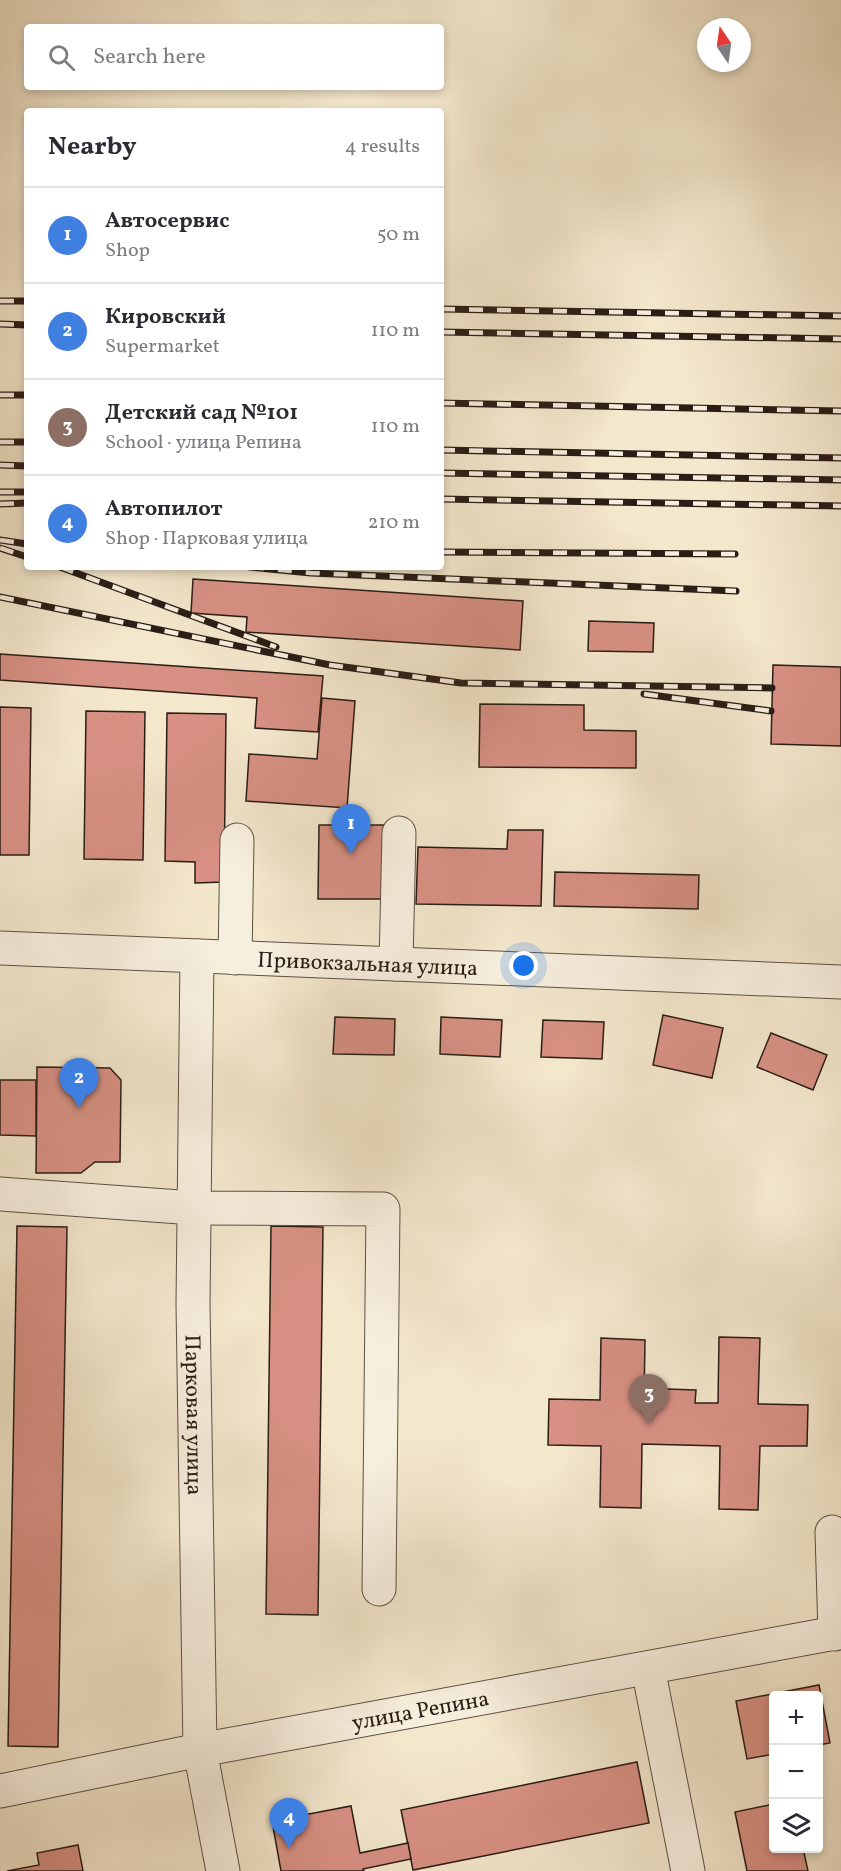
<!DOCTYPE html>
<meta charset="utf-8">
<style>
body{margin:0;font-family:Vollkorn,serif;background:#f7f7f7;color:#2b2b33}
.controls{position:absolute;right:18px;bottom:18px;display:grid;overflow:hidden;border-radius:6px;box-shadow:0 3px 9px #0003}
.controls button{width:54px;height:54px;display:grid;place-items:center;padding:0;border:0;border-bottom:2px solid #e1e1e2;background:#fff;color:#2b2b33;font:30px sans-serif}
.compass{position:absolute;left:697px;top:18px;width:54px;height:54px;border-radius:50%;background:#fff;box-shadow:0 3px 9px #0003;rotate:347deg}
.you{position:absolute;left:524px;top:966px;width:21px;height:21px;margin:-15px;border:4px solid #fff;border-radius:50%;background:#1a73e8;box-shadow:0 0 0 9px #1a73e833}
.badge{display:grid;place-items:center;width:39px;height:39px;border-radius:50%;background:#b45309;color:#fff;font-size:20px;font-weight:700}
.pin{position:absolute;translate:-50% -50px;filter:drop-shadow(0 2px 3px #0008)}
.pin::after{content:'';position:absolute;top:32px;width:21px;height:18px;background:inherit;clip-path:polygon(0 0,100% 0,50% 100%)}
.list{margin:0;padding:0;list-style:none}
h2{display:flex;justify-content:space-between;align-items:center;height:78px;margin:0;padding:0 24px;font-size:26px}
h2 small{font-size:20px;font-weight:400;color:#7c7c81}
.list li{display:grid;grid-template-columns:39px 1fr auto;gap:18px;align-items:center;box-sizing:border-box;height:96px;padding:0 24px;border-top:2px solid #e1e1e2}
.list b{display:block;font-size:22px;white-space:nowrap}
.list p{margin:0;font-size:20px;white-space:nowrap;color:#7c7c81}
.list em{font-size:20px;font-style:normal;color:#7c7c81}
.icon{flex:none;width:33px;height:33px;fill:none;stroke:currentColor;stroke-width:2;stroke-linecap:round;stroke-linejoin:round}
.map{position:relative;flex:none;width:841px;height:1871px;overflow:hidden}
.search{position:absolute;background:#fff;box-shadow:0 3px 9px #0003;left:24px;top:24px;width:420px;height:66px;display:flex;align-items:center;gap:15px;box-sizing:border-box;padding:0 21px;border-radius:6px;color:#7c7c81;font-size:22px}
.panel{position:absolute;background:#fff;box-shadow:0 3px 9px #0003;left:24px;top:108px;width:420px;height:462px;border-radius:6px}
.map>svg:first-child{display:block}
.building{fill:#d79083;stroke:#2a1d16;stroke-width:1.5}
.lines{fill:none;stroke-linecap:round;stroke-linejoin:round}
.minor-casing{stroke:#5c5044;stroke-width:35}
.minor{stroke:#f7efde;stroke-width:33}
.rail-casing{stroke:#2a1d16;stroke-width:7}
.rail{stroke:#f7efde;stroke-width:4.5;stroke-dasharray:14;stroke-linecap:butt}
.labels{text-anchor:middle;stroke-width:6;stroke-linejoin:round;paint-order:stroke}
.street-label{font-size:22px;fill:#2a1d16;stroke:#f7efde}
</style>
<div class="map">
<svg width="841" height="1871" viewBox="0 0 841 1871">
<rect width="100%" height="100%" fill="#f3e7cc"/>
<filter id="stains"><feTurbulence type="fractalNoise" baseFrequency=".00333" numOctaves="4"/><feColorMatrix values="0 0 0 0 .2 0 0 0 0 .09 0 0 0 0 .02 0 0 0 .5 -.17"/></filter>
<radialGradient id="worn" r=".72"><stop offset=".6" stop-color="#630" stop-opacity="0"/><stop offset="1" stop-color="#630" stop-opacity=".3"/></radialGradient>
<g class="building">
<path d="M 193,579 L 523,601 L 520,650 L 246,632 L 247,617 L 191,613 Z"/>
<path d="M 589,621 L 654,623 L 653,652 L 588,651 Z"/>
<path d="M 0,654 L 323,676 L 318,732 L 255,728 L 257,698 L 0,680 Z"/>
<path d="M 773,665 L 841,667 L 841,746 L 771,744 Z"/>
<path d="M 322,698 L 355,701 L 347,808 L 246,801 L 249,754 L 317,759 Z"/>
<path d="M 480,704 L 584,705 L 584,730 L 636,731 L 636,768 L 479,767 Z"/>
<path d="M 0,707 L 31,708 L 29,855 L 0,855 Z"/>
<path d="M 86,711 L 145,712 L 143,860 L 84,859 Z"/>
<path d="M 167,713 L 226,714 L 224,882 L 195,883 L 195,862 L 165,861 Z"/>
<path d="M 319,825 L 385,825 L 385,899 L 318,899 Z"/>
<path d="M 508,830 L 543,830 L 541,906 L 416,904 L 418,847 L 507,849 Z"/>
<path d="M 555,872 L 699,875 L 698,909 L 554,906 Z"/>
<path d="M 663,1015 L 723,1028 L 712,1078 L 653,1065 Z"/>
<path d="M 335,1017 L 395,1019 L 394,1055 L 333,1054 Z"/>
<path d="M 441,1017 L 502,1020 L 500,1057 L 440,1054 Z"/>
<path d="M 543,1020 L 604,1022 L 602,1059 L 541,1057 Z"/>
<path d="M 771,1033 L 827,1055 L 813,1090 L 757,1067 Z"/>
<path d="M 37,1067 L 110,1068 L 121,1080 L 120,1162 L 95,1162 L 81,1173 L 36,1173 Z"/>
<path d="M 0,1080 L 36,1080 L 36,1136 L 0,1135 Z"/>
<path d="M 17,1226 L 67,1227 L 58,1747 L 8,1746 Z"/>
<path d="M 271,1226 L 323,1227 L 318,1615 L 266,1614 Z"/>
<path d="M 719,1337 L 760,1338 L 758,1404 L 808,1405 L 807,1446 L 760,1446 L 758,1510 L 719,1509 L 720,1446 L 642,1444 L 641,1508 L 600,1507 L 601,1446 L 548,1445 L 549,1399 L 600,1400 L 601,1338 L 645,1340 L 644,1401 L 666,1401 L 667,1389 L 696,1390 L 695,1403 L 718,1403 Z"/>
<path d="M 819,1685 L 830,1743 L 818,1745 L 818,1696 L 774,1696 L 774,1754 L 747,1759 L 736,1701 Z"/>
<path d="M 637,1762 L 649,1823 L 413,1870 L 401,1810 Z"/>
<path d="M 774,1804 L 774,1848 L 803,1848 L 808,1871 L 747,1871 L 735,1812 Z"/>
<path d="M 351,1806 L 360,1853 L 408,1843 L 411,1859 L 363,1869 L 364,1871 L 281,1871 L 272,1821 Z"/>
<path d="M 78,1845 L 83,1871 L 7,1871 L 39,1865 L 37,1853 Z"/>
</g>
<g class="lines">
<g class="minor-casing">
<g id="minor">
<path id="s1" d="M 0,948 L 841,982"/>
<path id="s2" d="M 197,956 L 193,1304 L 200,1750 L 223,1871"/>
<path d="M 235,958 L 237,840"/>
<path d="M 396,964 L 399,833"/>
<path d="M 0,1194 L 194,1208 L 383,1209 L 379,1589"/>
<path d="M 832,1532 L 835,1634"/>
<path d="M 648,1668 L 688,1871"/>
<path id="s3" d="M 0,1791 L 200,1750 L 841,1632"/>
</g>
</g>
<use href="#minor" class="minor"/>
<g class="rail-casing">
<g id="rail">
<path d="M 0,301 L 27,301"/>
<path d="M 441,309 L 841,316"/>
<path d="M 0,324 L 27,325"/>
<path d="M 441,332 L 841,339"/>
<path d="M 0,395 L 27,395"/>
<path d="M 441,403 L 841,411"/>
<path d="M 0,442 L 27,442"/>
<path d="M 441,450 L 841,458"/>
<path d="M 0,465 L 27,466"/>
<path d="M 441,473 L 841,480"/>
<path d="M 0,492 L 27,492"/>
<path d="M 441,499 L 841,506"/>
<path d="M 0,504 L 27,503"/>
<path d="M 0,540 L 27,544"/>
<path d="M 0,548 L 27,557"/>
<path d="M 441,552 L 735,554"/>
<path d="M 60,567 L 276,647"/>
<path d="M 250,567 L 311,573 L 736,591"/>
<path d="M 0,597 L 330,665 L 461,683 L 772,688"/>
<path d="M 644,694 L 771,711"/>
</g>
</g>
<use href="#rail" class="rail"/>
</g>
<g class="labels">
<g class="street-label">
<text dy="8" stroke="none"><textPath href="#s1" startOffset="368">Привокзальная улица</textPath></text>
<text dy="8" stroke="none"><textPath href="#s2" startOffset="459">Парковая улица</textPath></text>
<text dy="8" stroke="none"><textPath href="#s3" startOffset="428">улица Репина</textPath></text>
</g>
</g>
<rect width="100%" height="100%" filter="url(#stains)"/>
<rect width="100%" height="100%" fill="url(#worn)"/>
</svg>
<div class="controls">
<button>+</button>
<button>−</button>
<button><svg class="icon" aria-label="layers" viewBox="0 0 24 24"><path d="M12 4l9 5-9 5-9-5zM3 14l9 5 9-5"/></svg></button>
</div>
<svg class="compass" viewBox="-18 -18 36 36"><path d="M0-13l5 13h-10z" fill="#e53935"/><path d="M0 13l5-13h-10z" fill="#7c7c81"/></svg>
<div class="you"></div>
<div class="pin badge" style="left:351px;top:854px;background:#3f7fe0">1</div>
<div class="pin badge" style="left:79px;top:1108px;background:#3f7fe0">2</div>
<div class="pin badge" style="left:649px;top:1424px;background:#8d6e63">3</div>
<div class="pin badge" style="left:289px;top:1848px;background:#3f7fe0">4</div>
<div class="search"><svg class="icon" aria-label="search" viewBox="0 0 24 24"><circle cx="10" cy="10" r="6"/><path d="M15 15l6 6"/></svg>Search here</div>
<section class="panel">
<h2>Nearby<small>4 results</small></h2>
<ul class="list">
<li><span class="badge" style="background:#3f7fe0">1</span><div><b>Автосервис</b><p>Shop</p></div><em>50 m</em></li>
<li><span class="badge" style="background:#3f7fe0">2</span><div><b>Кировский</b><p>Supermarket</p></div><em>110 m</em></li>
<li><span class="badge" style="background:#8d6e63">3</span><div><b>Детский сад №101</b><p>School · улица Репина</p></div><em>110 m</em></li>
<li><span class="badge" style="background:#3f7fe0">4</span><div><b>Автопилот</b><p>Shop · Парковая улица</p></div><em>210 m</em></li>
</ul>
</section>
</div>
